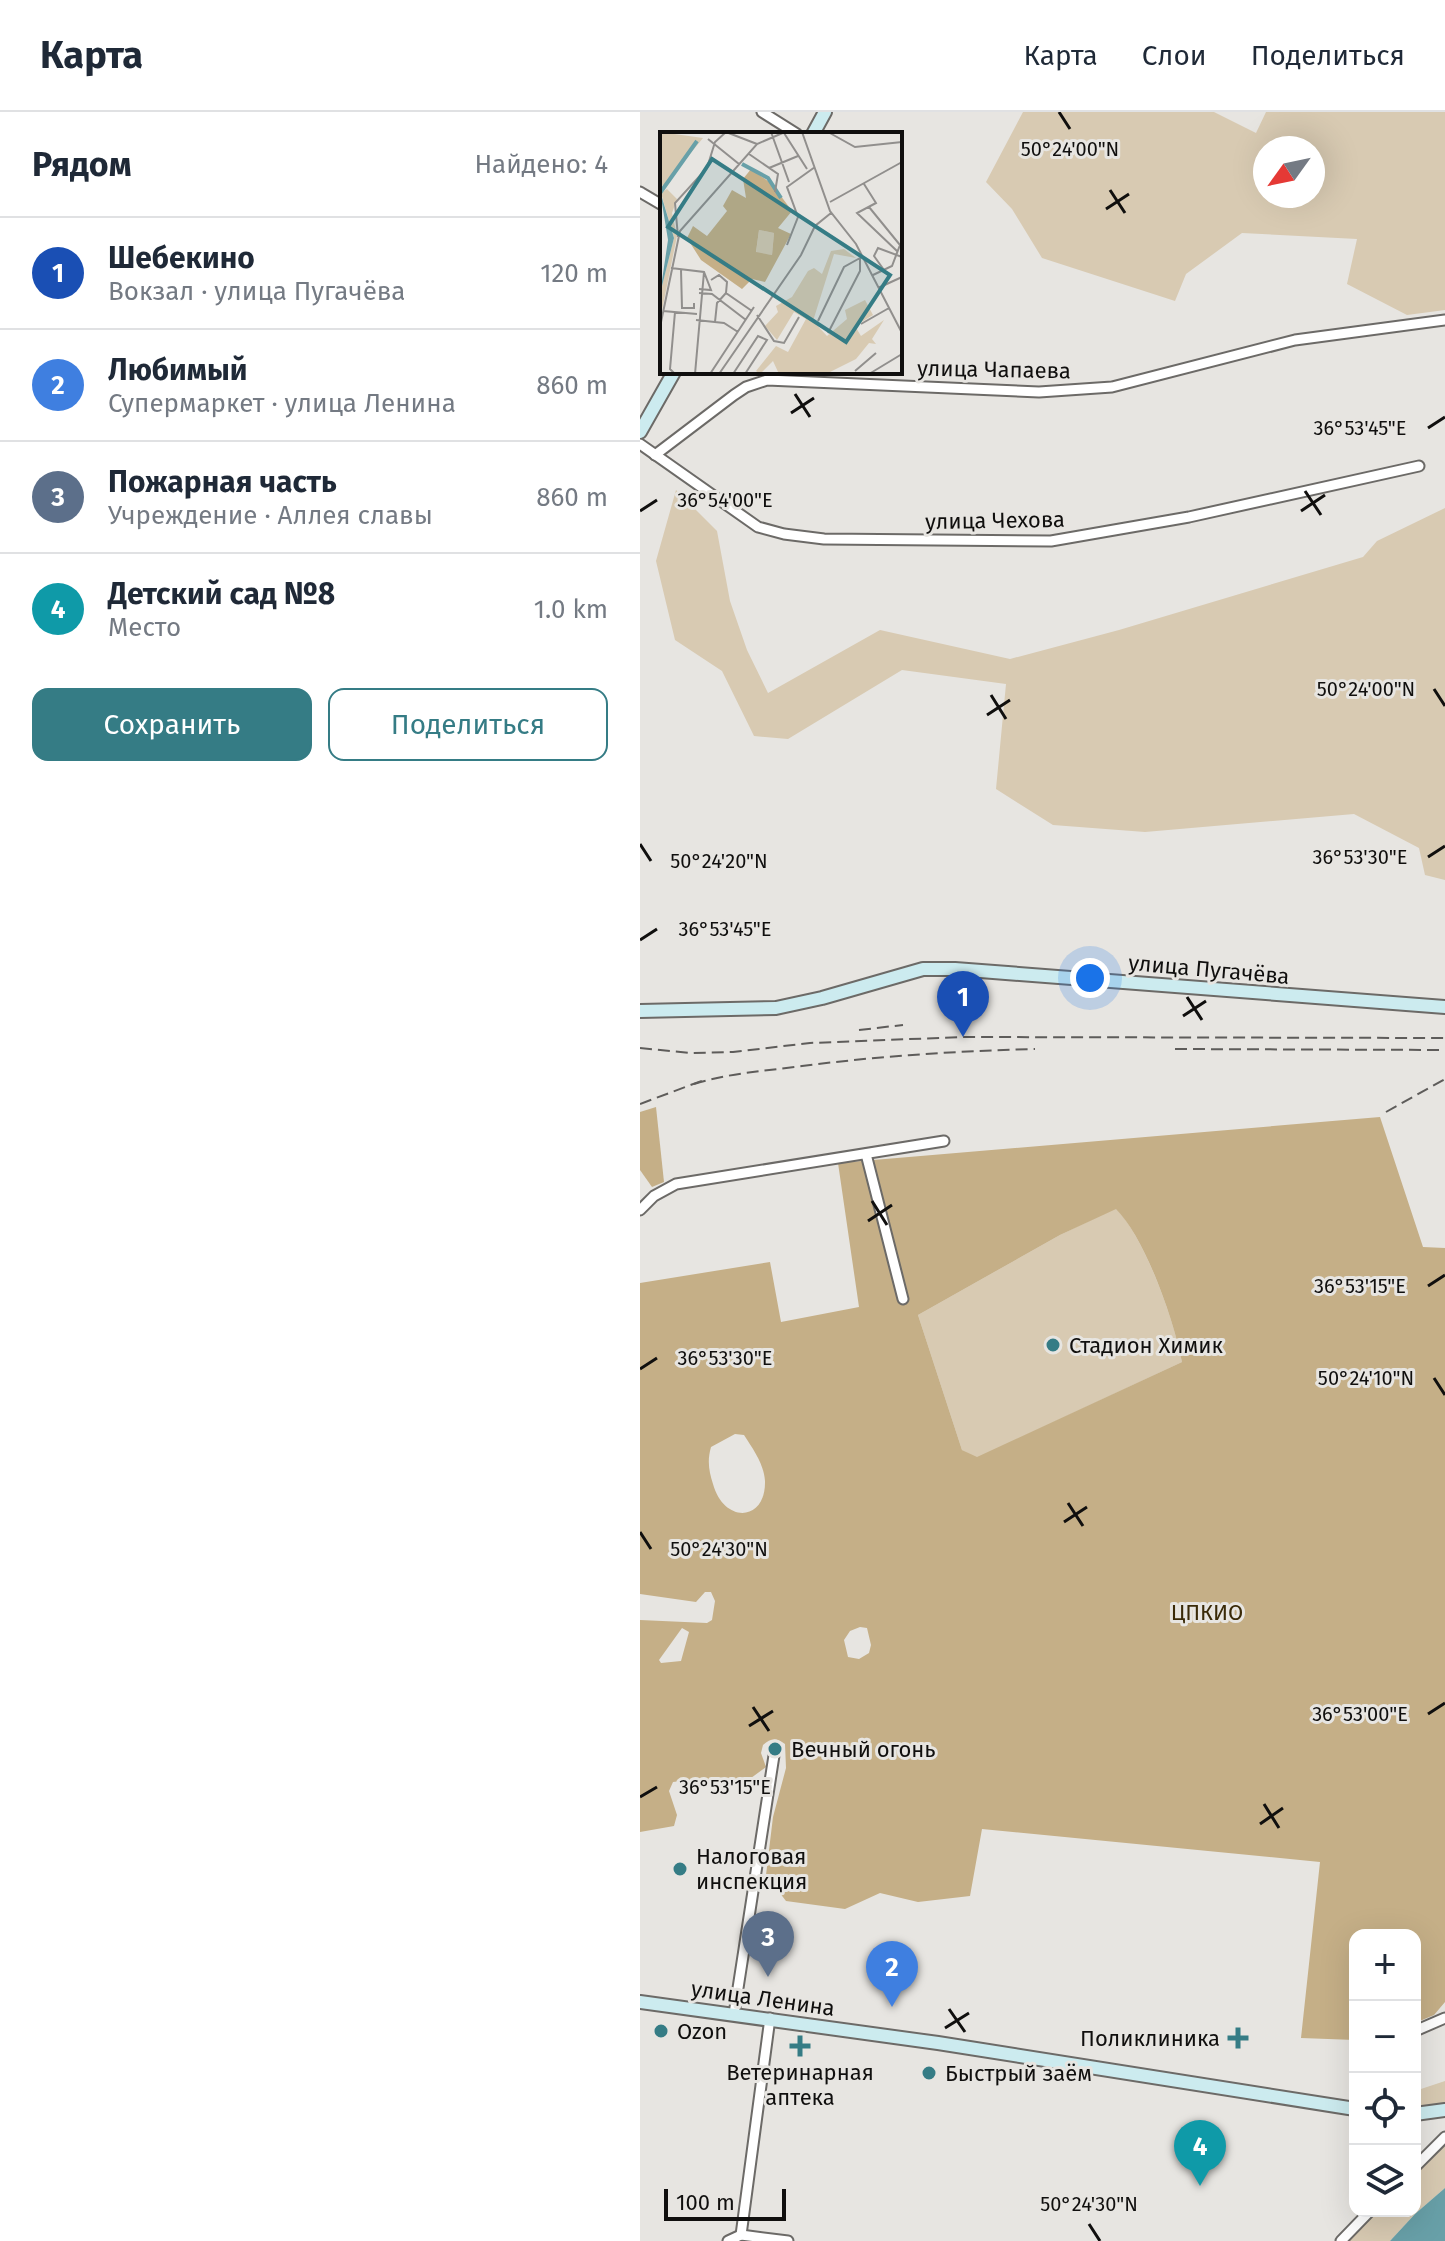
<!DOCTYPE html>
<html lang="ru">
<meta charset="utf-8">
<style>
body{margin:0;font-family:"Fira Sans",sans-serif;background:#f2f2f3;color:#1f2937}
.controls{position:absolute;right:24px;bottom:24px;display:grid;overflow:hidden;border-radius:16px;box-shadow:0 8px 32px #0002}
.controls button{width:72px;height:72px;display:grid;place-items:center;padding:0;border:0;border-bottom:2px solid #e0e1e3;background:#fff;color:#1f2937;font:40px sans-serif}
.compass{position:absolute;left:613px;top:24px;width:72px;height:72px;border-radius:50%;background:#fff;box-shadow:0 8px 32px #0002;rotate:237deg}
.scale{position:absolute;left:24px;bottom:20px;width:122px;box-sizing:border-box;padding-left:8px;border:4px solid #100f0e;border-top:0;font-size:22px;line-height:28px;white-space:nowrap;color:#100f0e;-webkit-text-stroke:6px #e7e5e1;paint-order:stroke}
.you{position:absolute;left:450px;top:866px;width:28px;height:28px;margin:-20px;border:6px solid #fff;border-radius:50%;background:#1a73e8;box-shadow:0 0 0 12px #1a73e833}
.badge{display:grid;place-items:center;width:52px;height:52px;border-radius:50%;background:#357c85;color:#fff;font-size:26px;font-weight:700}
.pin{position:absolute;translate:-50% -66px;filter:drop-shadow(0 2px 4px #0008)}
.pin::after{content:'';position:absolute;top:42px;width:28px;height:24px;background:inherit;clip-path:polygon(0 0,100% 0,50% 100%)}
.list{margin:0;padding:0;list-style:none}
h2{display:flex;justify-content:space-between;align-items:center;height:104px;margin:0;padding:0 32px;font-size:34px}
h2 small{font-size:26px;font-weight:400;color:#747a83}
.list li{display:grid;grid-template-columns:52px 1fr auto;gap:24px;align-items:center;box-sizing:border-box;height:112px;padding:0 32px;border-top:2px solid #e0e1e3}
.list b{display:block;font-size:30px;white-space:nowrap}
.list p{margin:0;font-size:26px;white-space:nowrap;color:#747a83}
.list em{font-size:26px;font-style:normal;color:#747a83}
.actions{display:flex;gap:16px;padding:24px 32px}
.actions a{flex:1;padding:18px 0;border:2px solid #357c85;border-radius:16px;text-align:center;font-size:28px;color:#357c85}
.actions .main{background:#357c85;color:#fff}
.icon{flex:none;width:44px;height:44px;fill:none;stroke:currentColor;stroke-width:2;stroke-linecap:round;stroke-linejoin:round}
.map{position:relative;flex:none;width:805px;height:2129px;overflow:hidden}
header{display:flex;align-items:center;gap:48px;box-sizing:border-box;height:112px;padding:0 40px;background:#fff;border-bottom:2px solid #e0e1e3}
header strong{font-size:38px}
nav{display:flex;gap:44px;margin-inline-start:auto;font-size:28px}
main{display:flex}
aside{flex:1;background:#fff}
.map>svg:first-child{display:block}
.green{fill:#d8cab2;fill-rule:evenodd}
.forest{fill:#c5af87;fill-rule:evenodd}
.water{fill:#68a0a8}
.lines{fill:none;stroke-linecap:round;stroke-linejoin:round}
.street-casing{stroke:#6c6a67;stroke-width:13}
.secondary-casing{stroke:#6c6a67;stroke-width:16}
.street{stroke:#fff;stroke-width:9}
.secondary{stroke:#ccebef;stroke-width:12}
.rail{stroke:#5e5c5a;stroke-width:2;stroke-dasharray:12 6;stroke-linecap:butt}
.ticks{fill:none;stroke:#100f0e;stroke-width:3}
.poi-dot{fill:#357c85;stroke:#e7e5e1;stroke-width:3}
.labels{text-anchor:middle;stroke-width:6;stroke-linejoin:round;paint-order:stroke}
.street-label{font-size:22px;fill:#100f0e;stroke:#e7e5e1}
.poi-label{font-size:22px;fill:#100f0e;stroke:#e7e5e1;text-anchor:start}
.park-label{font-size:22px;fill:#3a2a08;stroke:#e7e5e1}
.inset-river{fill:none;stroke:#68a0a8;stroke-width:4}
.inset-road{fill:none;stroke:#918f8d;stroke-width:2}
.view{fill:#357c85;fill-opacity:0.15;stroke:#357c85;stroke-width:4}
.inset-edge{fill:none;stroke:#100f0e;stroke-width:4}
.ticks-label{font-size:20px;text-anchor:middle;fill:#100f0e;stroke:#e7e5e1;stroke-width:6;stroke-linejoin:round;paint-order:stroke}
</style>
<header>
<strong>Карта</strong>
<nav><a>Карта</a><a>Слои</a><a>Поделиться</a></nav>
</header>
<main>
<aside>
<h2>Рядом<small>Найдено: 4</small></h2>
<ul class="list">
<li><span class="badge" style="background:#1a4fb4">1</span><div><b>Шебекино</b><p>Вокзал · улица Пугачёва</p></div><em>120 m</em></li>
<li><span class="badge" style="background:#3f7fe0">2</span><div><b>Любимый</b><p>Супермаркет · улица Ленина</p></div><em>860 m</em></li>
<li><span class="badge" style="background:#5c6f8a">3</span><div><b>Пожарная часть</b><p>Учреждение · Аллея славы</p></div><em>860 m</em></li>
<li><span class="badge" style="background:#0f9aa8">4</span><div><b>Детский сад №8</b><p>Место</p></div><em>1.0 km</em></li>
</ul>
<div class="actions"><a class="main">Сохранить</a><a>Поделиться</a></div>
</aside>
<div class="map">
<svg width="805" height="2129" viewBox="0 0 805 2129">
<rect width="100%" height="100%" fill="#e7e5e1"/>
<g class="green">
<path d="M 383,0 L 574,0 L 616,21 L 626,0 L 805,0 L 805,198 L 767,203 L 707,172 L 717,127 L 602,121 L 546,162 L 535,189 L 402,146 L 372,97 L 346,70 ZM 625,36 L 673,36 L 673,84 L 625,84 Z"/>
<path d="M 36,378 L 77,419 L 90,489 L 107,538 L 128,581 L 240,518 L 370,547 L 479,518 L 723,445 L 737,429 L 805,396 L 805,768 L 785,763 L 779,736 L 714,702 L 505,720 L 413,713 L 356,677 L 366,572 L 262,558 L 148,627 L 114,624 L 82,559 L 35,528 L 16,449 Z"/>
<path d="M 476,1096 C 505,1127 534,1208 542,1250 L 337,1346 L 322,1338 L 278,1203 L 420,1123 Z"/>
<path d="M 805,1969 L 805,1991 L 775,1994 L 775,1979 Z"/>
<path d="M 805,2031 L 805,2076 L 775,2102 L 750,2129 L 709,2129 L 738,2099 L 775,2099 L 775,2062 Z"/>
</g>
<g class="forest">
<path d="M 16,995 L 24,1070 L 12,1075 L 0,1058 L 0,1000 Z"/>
<path d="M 740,1005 L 783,1135 L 805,1136 L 805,1890 L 794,1903 L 775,1911 L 775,1823 L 715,1823 L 715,1928 L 661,1926 L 680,1750 L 342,1717 L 330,1784 L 278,1790 L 240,1781 L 205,1797 L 146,1789 L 126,1763 L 133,1705 L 146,1656 L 145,1632 C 136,1625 131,1626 123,1633 L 121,1641 L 126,1655 L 111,1666 L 82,1671 L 58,1667 L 33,1670 L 29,1679 L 37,1703 L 34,1714 L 0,1720 L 0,1508 L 67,1511 L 72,1508 L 75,1489 L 71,1480 L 65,1480 L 56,1490 L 0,1482 L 0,1171 L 130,1150 L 141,1210 L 219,1195 L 198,1051 ZM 476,1097 C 505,1126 534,1208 542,1250 L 337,1345 L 322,1338 L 278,1203 L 420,1123 ZM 95,1322 L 104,1323 C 113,1337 124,1352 125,1369 C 126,1410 84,1412 73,1372 C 69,1359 67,1349 71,1335 ZM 220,1515 L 227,1516 L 231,1533 L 229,1541 L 219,1547 L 208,1545 L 204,1528 L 210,1519 ZM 42,1516 L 49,1520 L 41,1549 L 21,1551 L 19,1548 Z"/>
</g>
<path class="water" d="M 805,2076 L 805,2129 L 750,2129 L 775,2102 Z"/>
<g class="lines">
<g class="street-casing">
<g id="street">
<path d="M 122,0 L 157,22"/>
<path d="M 0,80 L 22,93"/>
<path d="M 0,332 L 118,415 L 144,422 L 184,427 L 411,429 L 549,405 L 779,354"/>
<path d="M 15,343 L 94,283 L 106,275 L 127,268 L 399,280 L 472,275 L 655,228 L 805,208"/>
<path d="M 226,1042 L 263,1187"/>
<path d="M 0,1098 L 14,1084 L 36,1072 L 304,1029"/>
<path d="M 94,1902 L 135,1637"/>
<path d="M 775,1919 L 805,1906"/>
<path d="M 775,2055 L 805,2025"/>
<path d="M 101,2123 L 130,1906"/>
<path d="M 88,2129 L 101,2123 L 148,2129"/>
<path d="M 701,2129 L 730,2099"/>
</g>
</g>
<g class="secondary-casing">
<g id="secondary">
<path d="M 173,22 L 185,0"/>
<path d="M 0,320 L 34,260"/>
<path d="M 0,899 L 136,896 L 182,886 L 283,857 L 315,857 L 805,895"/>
<path d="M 0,1890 L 298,1931 L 715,1997"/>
<path d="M 775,2002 L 805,1998"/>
</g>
</g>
<use href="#street" class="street"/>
<use href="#secondary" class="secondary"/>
<g class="rail">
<path d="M 219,918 L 263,913"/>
<path d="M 0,936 L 50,941 L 93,940 L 170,931 L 323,925 L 805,926"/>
<path d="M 535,937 L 805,938"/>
<path d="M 54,972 C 89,961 125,959 162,954 C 240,944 316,939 395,937"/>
<path d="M 0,992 L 64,968"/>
<path d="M 746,1000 L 805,967"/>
</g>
</g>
<path class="ticks" d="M 419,0 L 430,17M 470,78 L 485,101M 466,97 L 489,82M 155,282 L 170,305M 151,301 L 174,286M 788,316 L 805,305M 665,379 L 681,403M 0,399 L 17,388M 661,399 L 685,383M 794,577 L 805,594M 351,583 L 366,607M 347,603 L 370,588M 0,732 L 11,749M 788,745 L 805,734M 0,828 L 17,817M 547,885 L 562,908M 543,904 L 566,889M 232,1089 L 247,1113M 228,1109 L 252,1093M 788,1174 L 805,1163M 0,1257 L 17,1246M 794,1266 L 805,1283M 428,1391 L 443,1414M 424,1410 L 447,1395M 0,1420 L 11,1437M 113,1595 L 129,1619M 788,1602 L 805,1591M 109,1614 L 133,1599M 0,1685 L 17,1675M 624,1692 L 639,1716M 620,1712 L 643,1696M 309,1897 L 325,1920M 305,1916 L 329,1901M 449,2112 L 460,2129"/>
<g class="poi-dot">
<circle cx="413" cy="1233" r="8"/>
<circle cx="135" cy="1637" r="8"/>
<circle cx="40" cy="1757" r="8"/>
<circle cx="21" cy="1919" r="8"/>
<path d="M594 1914h8v8h8v8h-8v8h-8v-8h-8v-8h8z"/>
<path d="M156 1922h8v8h8v8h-8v8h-8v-8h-8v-8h8z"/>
<circle cx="289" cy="1961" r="8"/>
</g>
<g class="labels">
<g class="street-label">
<text transform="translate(354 257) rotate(1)" y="8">улица Чапаева</text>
<text transform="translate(355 408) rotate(-1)" y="8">улица Чехова</text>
<text transform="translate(569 857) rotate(5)" y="8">улица Пугачёва</text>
<text transform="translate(123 1886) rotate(8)" y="8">улица Ленина</text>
</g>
<g class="poi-label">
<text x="429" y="1241">Стадион Химик</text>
<text x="151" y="1645">Вечный огонь</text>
<text x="56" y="1752">Налоговая<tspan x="56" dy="25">инспекция</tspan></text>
<text x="37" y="1927">Ozon</text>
<text x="580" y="1934" text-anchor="end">Поликлиника</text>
<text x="160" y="1968" text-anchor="middle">Ветеринарная<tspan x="160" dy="25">аптека</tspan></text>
<text x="305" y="1969">Быстрый заём</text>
</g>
<g class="park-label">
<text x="567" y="1508">ЦПКИО</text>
</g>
</g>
<g transform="translate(20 20)">
<rect width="242" height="242" fill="#e7e5e1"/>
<path d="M 0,0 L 43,6 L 3,55 L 0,48 ZM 7,57 L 17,67 L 12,81 L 17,104 L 1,183 L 0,162 L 14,106 L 1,61 ZM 99,98 L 114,101 L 112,123 L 96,121 ZM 184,117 L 196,126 L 174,122 L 153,189 L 167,204 L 187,187 L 185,178 L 205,168 L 213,183 L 195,194 L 201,204 L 224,188 L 212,207 L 216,212 L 209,211 L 196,227 L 166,242 L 119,242 L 113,229 L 100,242 L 96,239 L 116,214 L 128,220 L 146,187 L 134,180 L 117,208 L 105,194 L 118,180 L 116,174 L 132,165 L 148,139 L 154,136 L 162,142 L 171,119 Z" fill="#d8cab2"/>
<path d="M 91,37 L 112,52 L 132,79 L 118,96 L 131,102 L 105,150 L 92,147 L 82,157 L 41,128 L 27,106 L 33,94 L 47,104 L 67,79 L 63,74 L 72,58 L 86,66 L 83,47 ZM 99,98 L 114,101 L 112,123 L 96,120 Z" fill="#c5af87" fill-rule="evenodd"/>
<path d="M 0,59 L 14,106 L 0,162 L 8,108 Z" fill="#68a0a8"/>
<path class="inset-river" d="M 82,32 L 108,46 L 121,66M 0,61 L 37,9"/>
<path class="inset-road" d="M 66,0 L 97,12M 111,0 L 129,50M 142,0 L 170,79 L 196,112 L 242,201M 168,0 L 195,15 L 242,10M 124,1 L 147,37M 48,7 L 79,32M 89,22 L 118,42 L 115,60M 109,36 L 138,24M 204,52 L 216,71 L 197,81 L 237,119M 170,70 L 242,30M 209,75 L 240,113 L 232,134 L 213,143M 18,105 L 15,71 L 47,36 L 55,10 L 66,0M 127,113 L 138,85 L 127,55 L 155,35M 11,136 L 44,140 L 51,158 L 39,157M 21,138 L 22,176 L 34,176 L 34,171M 224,138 L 214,124 L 218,116 L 242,125M 51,148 L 59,143 L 67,150 L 66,161 L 92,179M 218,156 L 242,145M 39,161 L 52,162 L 86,188M 3,179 L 37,182M 97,183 L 114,209 L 124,211 L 139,185M 36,188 L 64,191 L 78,200M 158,189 L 184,135 L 200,126M 55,190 L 57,171 L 66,161M 201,192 L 229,176M 0,195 L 20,99 L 97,12 L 125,0M 168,201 L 200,139 L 200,126M 195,239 L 216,221M 15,242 L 10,237 L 15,180M 35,242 L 44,140M 50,242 L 94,175M 59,242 L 141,123 L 155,94 L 171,81M 73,242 L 98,204 L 107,208 L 85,242M 209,242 L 242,222"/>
<path class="view" d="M 52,27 L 230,143 L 186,210 L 8,95 Z"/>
<rect width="242" height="242" class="inset-edge"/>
</g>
<g class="ticks-label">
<text x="430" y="44">50°24'00"N</text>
<text x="720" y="323">36°53'45"E</text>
<text x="85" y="395">36°54'00"E</text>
<text x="726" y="584">50°24'00"N</text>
<text x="720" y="752">36°53'30"E</text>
<text x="79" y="756">50°24'20"N</text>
<text x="85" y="824">36°53'45"E</text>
<text x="720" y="1181">36°53'15"E</text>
<text x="85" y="1253">36°53'30"E</text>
<text x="726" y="1273">50°24'10"N</text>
<text x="79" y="1444">50°24'30"N</text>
<text x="720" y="1609">36°53'00"E</text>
<text x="85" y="1682">36°53'15"E</text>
<text x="449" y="2099">50°24'30"N</text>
</g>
</svg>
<div class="controls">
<button>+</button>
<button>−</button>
<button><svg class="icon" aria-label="locate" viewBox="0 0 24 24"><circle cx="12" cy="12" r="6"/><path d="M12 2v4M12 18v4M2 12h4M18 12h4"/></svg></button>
<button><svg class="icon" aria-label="layers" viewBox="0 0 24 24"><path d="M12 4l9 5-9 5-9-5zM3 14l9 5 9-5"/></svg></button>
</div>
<svg class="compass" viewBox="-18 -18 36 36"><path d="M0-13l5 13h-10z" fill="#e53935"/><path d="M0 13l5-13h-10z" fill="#747a83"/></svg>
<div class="scale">100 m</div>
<div class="you"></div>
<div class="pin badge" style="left:323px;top:925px;background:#1a4fb4">1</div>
<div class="pin badge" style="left:252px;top:1895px;background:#3f7fe0">2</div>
<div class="pin badge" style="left:128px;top:1865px;background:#5c6f8a">3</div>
<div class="pin badge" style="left:560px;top:2074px;background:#0f9aa8">4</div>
</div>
</main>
